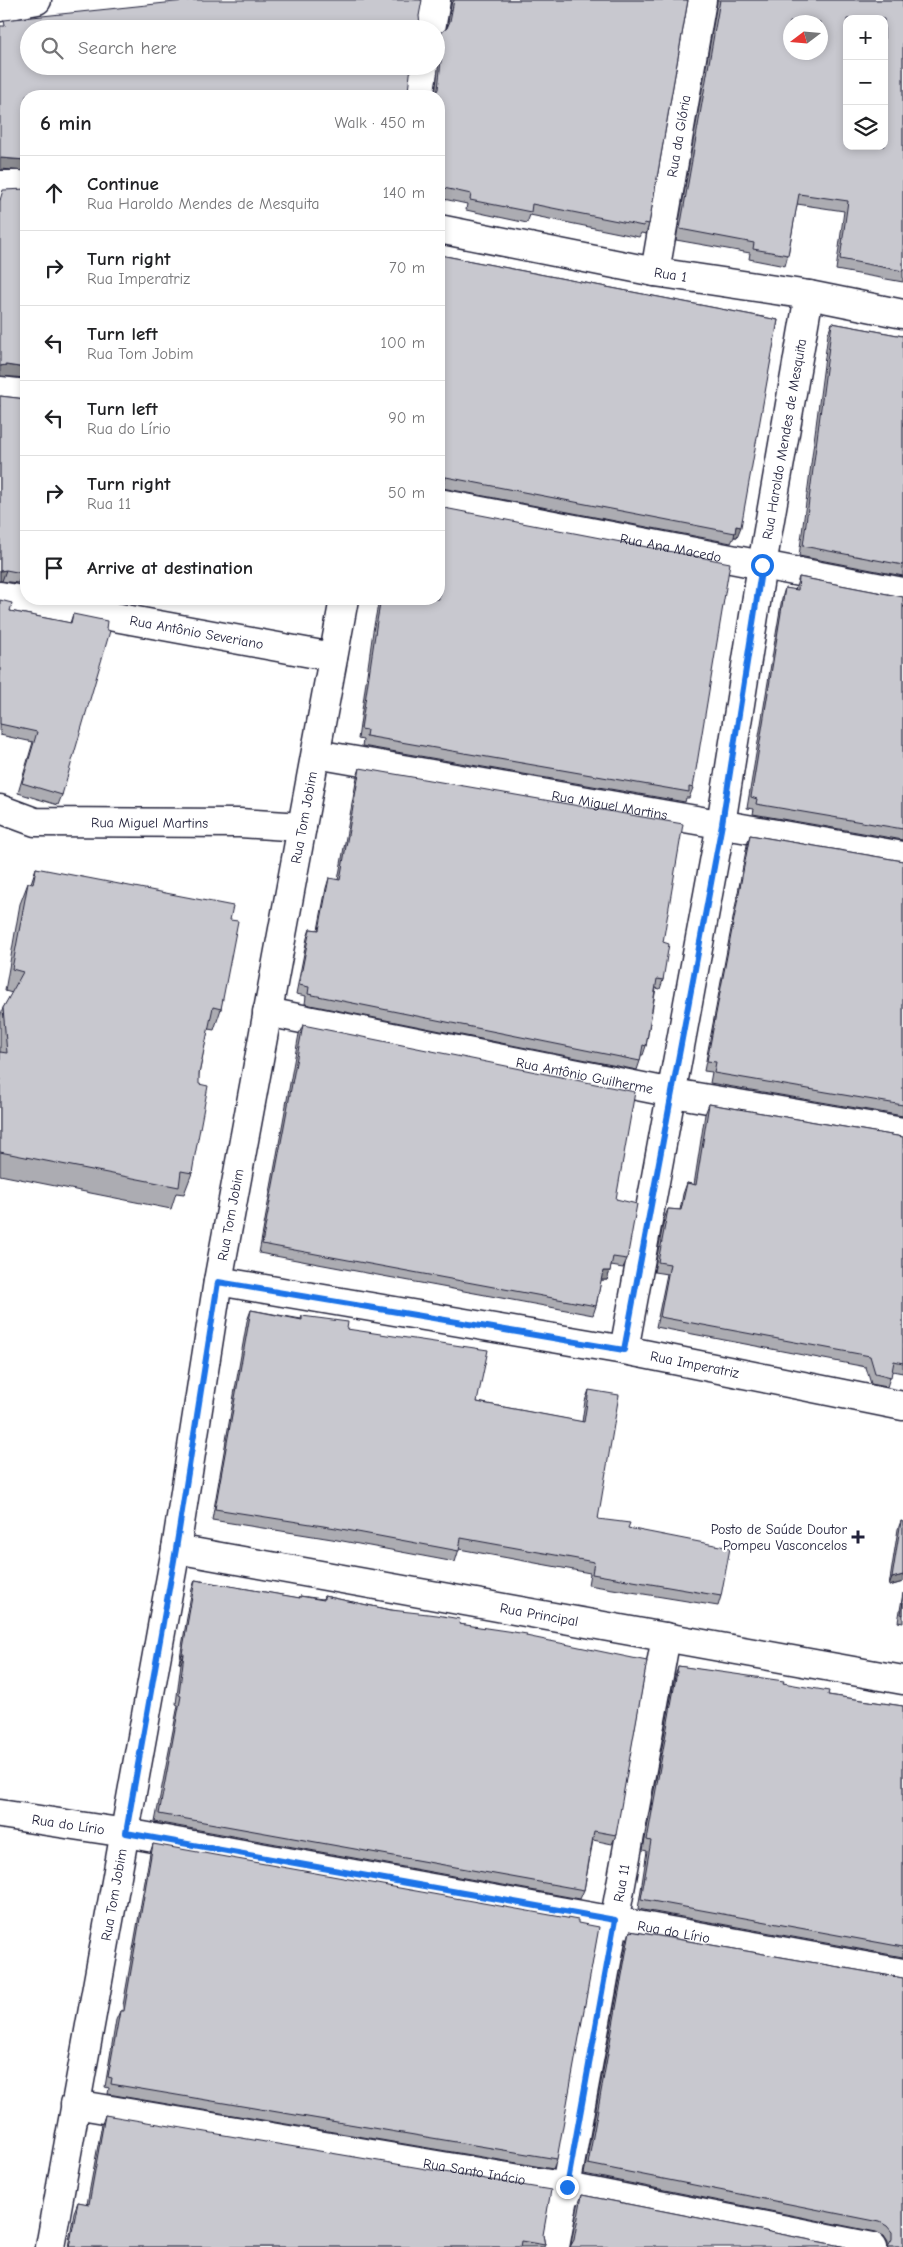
<!DOCTYPE html>
<meta charset="utf-8">
<style>
body{margin:0;font-family:"Comic Neue",sans-serif;background:#f2f2f2;color:#202124}
.controls{position:absolute;right:15px;top:15px;display:grid;overflow:hidden;border-radius:10px;box-shadow:0 2px 8px #0003}
.controls button{width:45px;height:45px;display:grid;place-items:center;padding:0;border:0;border-bottom:1px solid #e0e0e0;background:#fff;color:#202124;font:25px sans-serif}
.compass{position:absolute;left:783px;top:15px;width:45px;height:45px;border-radius:50%;background:#fff;box-shadow:0 2px 8px #0003;rotate:254deg}
.stop{position:absolute;width:15px;height:15px;margin:-11px;border:4px solid #1a73e8;border-radius:50%;background:#fff}
.stop.end{background:#1a73e8;border-color:#fff;box-shadow:0 1px 5px #0008}
.list{margin:0;padding:0;list-style:none}
h2{display:flex;justify-content:space-between;align-items:center;height:65px;margin:0;padding:0 20px;font-size:21px}
h2 small{font-size:16px;font-weight:400;color:#757577}
.list li{display:grid;grid-template-columns:32px 1fr auto;gap:15px;align-items:center;box-sizing:border-box;height:75px;padding:0 20px;border-top:1px solid #e0e0e0}
.list b{display:block;font-size:19px;white-space:nowrap}
.list p{margin:0;font-size:16px;white-space:nowrap;color:#757577}
.list em{font-size:16px;font-style:normal;color:#757577}
.icon{flex:none;width:28px;height:28px;fill:none;stroke:currentColor;stroke-width:2;stroke-linecap:round;stroke-linejoin:round}
.map{position:relative;flex:none;width:903px;height:2247px;overflow:hidden}
.search{position:absolute;background:#fff;box-shadow:0 2px 8px #0003;left:20px;top:20px;width:425px;height:55px;display:flex;align-items:center;gap:12px;box-sizing:border-box;padding:0 18px;border-radius:28px;color:#757577;font-size:19px}
.panel{position:absolute;background:#fff;box-shadow:0 2px 8px #0003;left:20px;top:90px;width:425px;height:515px;border-radius:20px}
.map>svg:first-child{display:block}
.lines{fill:none;stroke-linecap:round;stroke-linejoin:round}
.street-casing{stroke:#22223b;stroke-width:31}
.street{stroke:#fff;stroke-width:28}
.wall{fill:#acacb2;stroke:#22223b}
.shaded-wall{fill:#8c8c91;stroke:#22223b}
.building{fill:#c8c8cf;stroke:#22223b;fill-rule:evenodd}
.route{stroke:#1a73e8;stroke-width:6}
.poi-dot{fill:#22223b;stroke:#fff;stroke-width:2}
.labels{text-anchor:middle;stroke-width:4.5;stroke-linejoin:round;paint-order:stroke}
.street-label{font-size:14px;fill:#22223b;stroke:#fff}
.poi-label{font-size:14px;fill:#22223b;stroke:#fff;text-anchor:end}
</style>
<div class="map">
<svg width="903" height="2247" viewBox="0 0 903 2247">
<rect width="100%" height="100%" fill="#fff"/>
<filter id="ink" filterUnits="userSpaceOnUse"><feTurbulence type="fractalNoise" baseFrequency=".02" numOctaves="2"/><feDisplacementMap in="SourceGraphic" scale="10" xChannelSelector="R" yChannelSelector="G"/><feConvolveMatrix kernelMatrix="1 2 1 2 8 2 1 2 1" color-interpolation-filters="sRGB"/></filter>
<g filter="url(#ink)">
<g class="lines">
<g class="street-casing">
<g id="street">
<path d="M 0,7 L 37,0"/>
<path d="M 431,29 L 436,0"/>
<path d="M 419,96 L 424,66"/>
<path d="M 0,185 L 26,185"/>
<path id="s1" d="M 439,229 L 655,272 L 809,295 L 903,314"/>
<path id="s2" d="M 655,272 L 702,0"/>
<path d="M 0,391 L 26,394"/>
<path id="s3" d="M 439,503 L 903,592"/>
<path id="s4" d="M 0,596 L 333,657"/>
<path id="s5" d="M 316,754 L 903,856"/>
<path id="s6" d="M 0,809 L 35,822 L 240,823 L 302,827"/>
<path id="s7" d="M 267,1012 L 673,1093 L 903,1132"/>
<path id="s8" d="M 218,1281 L 624,1350 L 903,1406"/>
<path id="s9" d="M 624,1350 L 721,824 L 762,565 L 809,295"/>
<path id="s10" d="M 176,1549 L 903,1680"/>
<path id="s11" d="M 0,1814 L 126,1833 L 903,1973"/>
<path id="s12" d="M 75,2104 L 567,2187 L 873,2247"/>
<path id="s13" d="M 50,2247 L 176,1549 L 218,1281 L 344,599"/>
<path id="s14" d="M 555,2247 L 666,1637"/>
</g>
</g>
<use href="#street" class="street"/>
</g>
<g class="wall">
<path d="M 452,0 L 688,0 L 649,224 L 646,234 L 641,233 L 639,237 L 530,215 L 527,223 L 466,210 L 467,204 L 439,198 L 439,96 L 435,95 L 439,61 L 436,58 L 436,34 L 441,33 L 447,28 Z"/>
<path d="M 717,0 L 903,0 L 903,282 L 836,270 L 844,211 L 797,204 L 788,255 L 785,266 L 749,259 L 750,253 L 676,240 L 717,3 Z"/>
<path d="M 440,255 L 778,320 L 737,537 L 734,537 L 731,543 L 442,488 L 439,488 L 439,257 Z"/>
<path d="M 832,323 L 903,336 L 903,576 L 799,556 L 828,334 Z"/>
<path d="M 0,396 L 26,399 L 26,568 L 24,567 L 18,583 L 0,581 Z"/>
<path d="M 799,577 L 903,597 L 903,840 L 753,814 L 754,809 L 747,808 L 782,598 L 785,588 L 795,590 Z"/>
<path d="M 379,599 L 439,599 L 693,788 L 689,798 L 686,798 L 685,802 L 362,746 L 363,740 L 358,739 L 373,631 Z"/>
<path d="M 0,600 L 10,611 L 70,623 L 73,614 L 62,795 L 58,805 L 18,793 L 33,742 L 0,735 Z"/>
<path d="M 360,768 L 663,942 L 663,980 L 660,989 L 656,988 L 646,1046 L 643,1055 L 641,1055 L 640,1061 L 637,1070 L 305,1004 L 306,996 L 296,994 L 307,938 L 310,929 L 318,930 L 326,888 L 329,878 L 338,880 L 357,777 Z"/>
<path d="M 750,835 L 903,861 L 903,1116 L 710,1083 L 712,1072 L 704,1071 L 747,845 Z"/>
<path d="M 36,868 L 230,920 L 221,1009 L 214,1030 L 208,1029 L 199,1074 L 192,1173 L 184,1194 L 176,1193 L 171,1209 L 0,1175 L 0,1017 L 3,1008 L 12,993 L 5,991 L 20,904 L 28,883 L 31,883 Z"/>
<path d="M 303,1025 L 616,1199 L 627,1259 L 623,1268 L 611,1266 L 607,1280 L 601,1280 L 596,1306 L 593,1315 L 259,1253 L 299,1034 Z"/>
<path d="M 709,1104 L 903,1137 L 903,1373 L 892,1371 L 887,1387 L 871,1384 L 866,1367 L 656,1327 L 667,1274 L 654,1272 L 664,1219 L 668,1209 L 680,1210 L 683,1194 L 687,1183 L 694,1185 L 705,1114 Z"/>
<path d="M 251,1310 L 301,1319 L 302,1316 L 347,1329 L 477,1402 L 582,1422 L 585,1401 L 589,1390 L 598,1519 L 628,1528 L 721,1596 L 718,1606 L 588,1585 L 590,1573 L 459,1549 L 455,1562 L 332,1539 L 212,1520 L 247,1321 Z"/>
<path d="M 901,1521 L 903,1522 L 903,1582 L 889,1586 L 898,1529 Z"/>
<path d="M 195,1580 L 299,1598 L 300,1596 L 323,1599 L 324,1596 L 459,1624 L 526,1636 L 616,1835 L 612,1844 L 593,1840 L 584,1890 L 580,1899 L 155,1822 L 178,1705 L 176,1704 L 181,1663 L 179,1663 L 192,1589 Z"/>
<path d="M 903,1593 L 903,1623 L 898,1622 Z"/>
<path d="M 678,1666 L 783,1683 L 828,1695 L 903,1706 L 903,1957 L 638,1909 L 647,1851 L 643,1850 L 675,1676 Z"/>
<path d="M 153,1844 L 557,2159 L 553,2169 L 108,2094 L 109,2088 L 105,2087 L 116,2020 L 120,2011 L 122,2011 L 150,1853 Z"/>
<path d="M 630,1931 L 903,1978 L 903,2247 L 888,2247 L 888,2242 L 884,2236 L 876,2232 L 584,2174 L 627,1941 Z"/>
<path d="M 105,2115 L 543,2235 L 545,2245 L 544,2247 L 68,2247 L 74,2212 L 78,2202 L 87,2204 L 102,2124 Z"/>
<path d="M 582,2195 L 846,2247 L 571,2244 L 578,2205 Z"/>
</g>
<g class="shaded-wall">
<path d="M 0,158 L 26,160 L 26,171 L 0,169 Z"/>
<path d="M 6,365 L 26,368 L 26,378 L 0,376 L 0,366 Z"/>
<path d="M 446,477 L 442,488 L 439,488 L 439,478 Z"/>
<path d="M 736,526 L 741,527 L 737,537 L 734,537 Z"/>
<path d="M 6,570 L 2,581 L 0,581 L 0,571 Z"/>
<path d="M 603,1271 L 610,1271 L 607,1280 L 600,1280 Z"/>
<path d="M 903,1575 L 903,1582 L 889,1586 L 892,1578 Z"/>
<path d="M 182,1654 L 184,1654 L 181,1663 L 179,1663 Z"/>
</g>
<g class="building">
<path d="M 194,0 L 422,0 L 419,16 L 420,25 L 423,29 L 29,29 L 29,66 L 411,66 L 408,91 L 412,96 L 26,96 L 26,160 L 0,158 L 0,26 L 5,26 L 4,20 Z"/>
<path d="M 454,0 L 688,0 L 649,224 L 644,223 L 643,226 L 532,204 L 531,212 L 470,200 L 471,194 L 439,187 L 439,96 L 434,96 L 438,89 L 442,51 L 436,43 L 436,34 L 441,33 L 447,28 L 450,21 Z"/>
<path d="M 720,0 L 903,0 L 903,271 L 840,259 L 848,201 L 799,194 L 788,255 L 753,249 L 754,243 L 680,229 ZM 847,19 L 884,19 L 884,146 L 847,146 ZM 790,22 L 820,22 L 820,52 L 790,52 Z"/>
<path d="M 26,189 L 26,368 L 6,365 L 0,366 L 0,200 L 3,190 Z"/>
<path d="M 440,255 L 778,320 L 741,527 L 736,526 L 735,533 L 446,477 L 439,478 L 439,260 Z"/>
<path d="M 832,323 L 903,336 L 903,565 L 803,546 Z"/>
<path d="M 0,396 L 26,399 L 26,560 L 22,573 L 6,570 L 0,571 Z"/>
<path d="M 439,507 L 730,563 L 693,788 L 689,787 L 689,792 L 366,736 L 367,730 L 361,729 L 377,621 L 381,599 L 439,599 Z"/>
<path d="M 799,577 L 903,597 L 903,829 L 756,804 L 757,799 L 751,797 L 785,588 L 798,590 Z"/>
<path d="M 0,600 L 12,603 L 10,611 L 71,623 L 73,614 L 107,621 L 106,629 L 110,631 L 62,795 L 22,783 L 37,732 L 0,724 Z"/>
<path d="M 360,768 L 683,824 L 663,942 L 669,944 L 663,980 L 657,979 L 646,1046 L 643,1045 L 640,1061 L 308,994 L 309,987 L 299,985 L 310,929 L 319,930 L 329,878 L 340,880 Z"/>
<path d="M 750,835 L 903,861 L 903,1105 L 714,1073 L 716,1062 L 707,1061 Z"/>
<path d="M 36,868 L 233,906 L 230,920 L 238,921 L 221,1009 L 213,1007 L 199,1074 L 199,1084 L 208,1086 L 195,1155 L 192,1173 L 181,1171 L 179,1187 L 0,1152 L 0,1052 L 7,1053 L 3,1008 L 23,972 L 12,969 L 28,883 L 33,884 Z"/>
<path d="M 303,1025 L 635,1092 L 616,1199 L 637,1204 L 627,1259 L 613,1257 L 610,1271 L 603,1271 L 596,1306 L 262,1244 Z"/>
<path d="M 709,1104 L 903,1137 L 903,1363 L 894,1361 L 891,1377 L 875,1373 L 870,1356 L 660,1317 L 670,1264 L 658,1262 L 668,1209 L 681,1210 L 687,1183 L 696,1185 Z"/>
<path d="M 251,1310 L 302,1320 L 302,1316 L 348,1322 L 347,1329 L 488,1350 L 477,1402 L 584,1422 L 589,1390 L 619,1395 L 598,1519 L 630,1523 L 628,1528 L 730,1548 L 721,1596 L 592,1574 L 594,1562 L 461,1538 L 459,1551 L 336,1528 L 215,1509 Z"/>
<path d="M 901,1521 L 903,1522 L 903,1575 L 892,1578 Z"/>
<path d="M 195,1580 L 300,1598 L 300,1596 L 324,1600 L 324,1596 L 391,1610 L 437,1615 L 460,1619 L 459,1624 L 527,1634 L 526,1636 L 647,1661 L 616,1835 L 594,1831 L 584,1890 L 159,1814 L 181,1696 L 179,1695 L 184,1654 L 182,1654 Z"/>
<path d="M 903,1602 L 903,1615 L 901,1614 Z"/>
<path d="M 678,1666 L 784,1681 L 783,1683 L 829,1691 L 828,1695 L 903,1706 L 903,1947 L 641,1899 L 651,1841 L 647,1840 Z"/>
<path d="M 153,1844 L 578,1920 L 578,1923 L 599,1927 L 557,2159 L 111,2084 L 112,2078 L 108,2077 L 120,2011 L 124,2011 Z"/>
<path d="M 630,1931 L 903,1978 L 903,2247 L 888,2247 L 892,2240 L 892,2232 L 887,2226 L 880,2222 L 588,2164 Z"/>
<path d="M 105,2115 L 551,2190 L 543,2235 L 545,2245 L 521,2241 L 520,2247 L 69,2247 L 78,2202 L 89,2204 Z"/>
<path d="M 582,2195 L 846,2247 L 570,2247 L 574,2240 Z"/>
</g>
</g>
<g class="lines" filter="url(#ink)">
<path class="route" d="M 567,2187 L 615,1920 L 126,1833 L 176,1549 L 218,1282 L 624,1350 L 722,824 L 762,565"/>
</g>
<path class="poi-dot" d="M855.5 1529.5h5v5h5v5h-5v5h-5v-5h-5v-5h5z"/>
<g class="labels">
<g class="street-label">
<text dy="5" stroke="none"><textPath href="#s2" startOffset="138">Rua da Glória</textPath></text>
<text dy="5" stroke="none"><textPath href="#s1" startOffset="236">Rua 1</textPath></text>
<text dy="5" stroke="none"><textPath href="#s9" startOffset="925">Rua Haroldo Mendes de Mesquita</textPath></text>
<text dy="5" stroke="none"><textPath href="#s3" startOffset="236">Rua Ana Macedo</textPath></text>
<text dy="5" stroke="none"><textPath href="#s4" startOffset="200">Rua Antônio Severiano</textPath></text>
<text dy="5" stroke="none"><textPath href="#s5" startOffset="298">Rua Miguel Martins</textPath></text>
<text dy="5" stroke="none"><textPath href="#s13" startOffset="1452">Rua Tom Jobim</textPath></text>
<text dy="5" stroke="none"><textPath href="#s6" startOffset="152">Rua Miguel Martins</textPath></text>
<text dy="5" stroke="none"><textPath href="#s7" startOffset="324">Rua Antônio Guilherme</textPath></text>
<text dy="5" stroke="none"><textPath href="#s13" startOffset="1048">Rua Tom Jobim</textPath></text>
<text dy="5" stroke="none"><textPath href="#s8" startOffset="484">Rua Imperatriz</textPath></text>
<text dy="5" stroke="none"><textPath href="#s10" startOffset="369">Rua Principal</textPath></text>
<text dy="5" stroke="none"><textPath href="#s11" startOffset="69">Rua do Lírio</textPath></text>
<text dy="5" stroke="none"><textPath href="#s14" startOffset="370">Rua 11</textPath></text>
<text dy="5" stroke="none"><textPath href="#s13" startOffset="358">Rua Tom Jobim</textPath></text>
<text dy="5" stroke="none"><textPath href="#s11" startOffset="684">Rua do Lírio</textPath></text>
<text dy="5" stroke="none"><textPath href="#s12" startOffset="405">Rua Santo Inácio</textPath></text>
</g>
<g class="poi-label">
<text x="847" y="1534">Posto de Saúde Doutor<tspan x="847" dy="16">Pompeu Vasconcelos</tspan></text>
</g>
</g>
</svg>
<div class="controls">
<button>+</button>
<button>−</button>
<button><svg class="icon" aria-label="layers" viewBox="0 0 24 24"><path d="M12 4l9 5-9 5-9-5zM3 14l9 5 9-5"/></svg></button>
</div>
<svg class="compass" viewBox="-18 -18 36 36"><path d="M0-13l5 13h-10z" fill="#e53935"/><path d="M0 13l5-13h-10z" fill="#757577"/></svg>
<div class="stop" style="left:762px;top:565px"></div>
<div class="stop end" style="left:567px;top:2187px"></div>
<div class="search"><svg class="icon" aria-label="search" viewBox="0 0 24 24"><circle cx="10" cy="10" r="6"/><path d="M15 15l6 6"/></svg>Search here</div>
<section class="panel">
<h2>6 min<small>Walk · 450 m</small></h2>
<ul class="list">
<li><svg class="icon" aria-label="ahead" viewBox="0 0 24 24"><path d="M12 20V5M6 11l6-6 6 6"/></svg><div><b>Continue</b><p>Rua Haroldo Mendes de Mesquita</p></div><em>140 m</em></li>
<li><svg class="icon" aria-label="right" viewBox="0 0 24 24"><path d="M7 20v-9h11M14 6l5 5-5 5"/></svg><div><b>Turn right</b><p>Rua Imperatriz</p></div><em>70 m</em></li>
<li><svg class="icon" aria-label="left" viewBox="0 0 24 24"><path d="M17 20v-9H6M10 6l-5 5 5 5"/></svg><div><b>Turn left</b><p>Rua Tom Jobim</p></div><em>100 m</em></li>
<li><svg class="icon" aria-label="left" viewBox="0 0 24 24"><path d="M17 20v-9H6M10 6l-5 5 5 5"/></svg><div><b>Turn left</b><p>Rua do Lírio</p></div><em>90 m</em></li>
<li><svg class="icon" aria-label="right" viewBox="0 0 24 24"><path d="M7 20v-9h11M14 6l5 5-5 5"/></svg><div><b>Turn right</b><p>Rua 11</p></div><em>50 m</em></li>
<li><svg class="icon" aria-label="arrive" viewBox="0 0 24 24"><path d="M6 21V4h12l-3 4 3 4H6"/></svg><div><b>Arrive at destination</b></div></li>
</ul>
</section>
</div>
